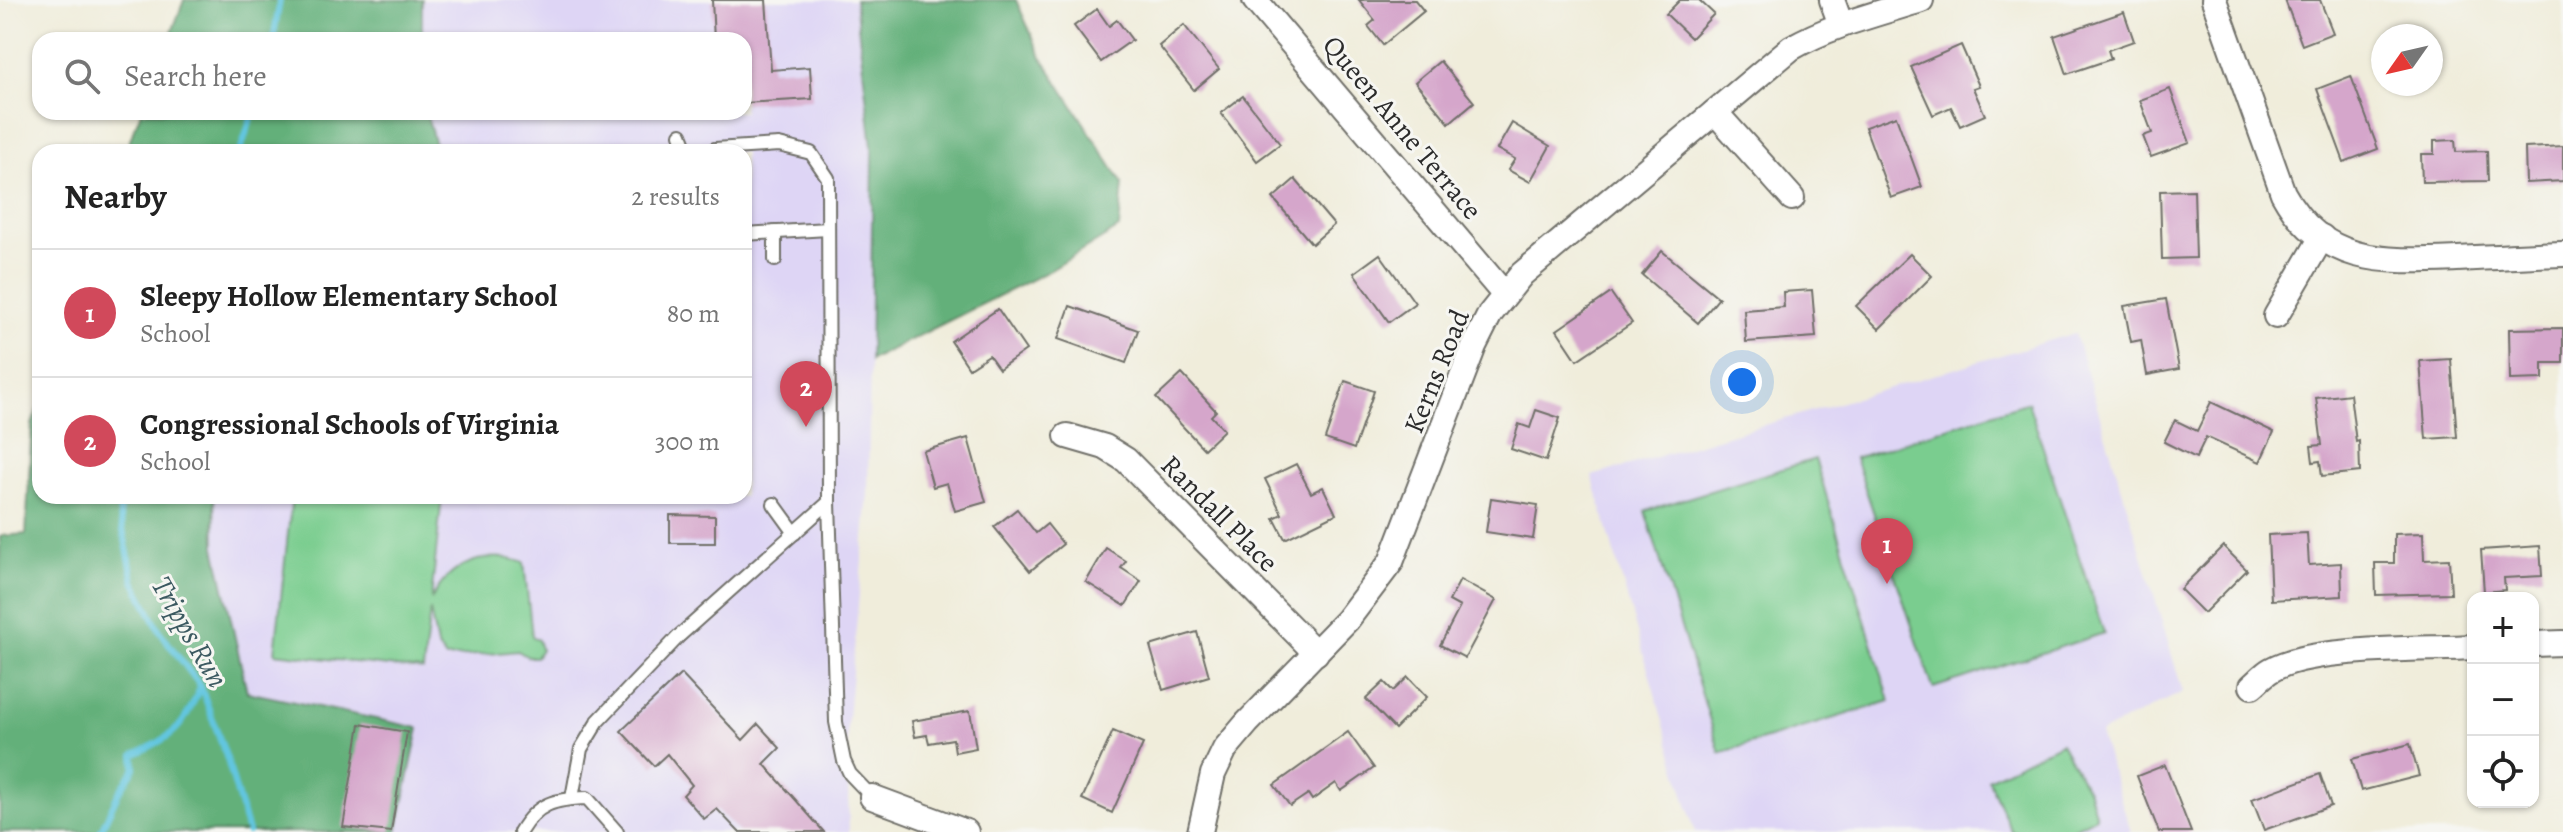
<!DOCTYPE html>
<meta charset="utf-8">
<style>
body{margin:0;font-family:Alegreya,serif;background:#f2f2f2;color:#222}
.controls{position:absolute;right:24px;bottom:24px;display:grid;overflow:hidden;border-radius:16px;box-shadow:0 2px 6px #0004}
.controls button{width:72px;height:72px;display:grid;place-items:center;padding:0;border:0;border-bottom:2px solid #e0e0e0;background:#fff;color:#222;font:40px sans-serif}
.compass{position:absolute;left:2371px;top:24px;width:72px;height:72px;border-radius:50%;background:#fff;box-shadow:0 2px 6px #0004;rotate:236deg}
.you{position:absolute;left:1742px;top:382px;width:28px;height:28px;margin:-20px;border:6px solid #fff;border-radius:50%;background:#1a73e8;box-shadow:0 0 0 12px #1a73e833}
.badge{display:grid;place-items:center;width:52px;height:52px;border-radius:50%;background:#d1495b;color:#fff;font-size:26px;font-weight:700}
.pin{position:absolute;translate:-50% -66px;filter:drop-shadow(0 2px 4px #0008)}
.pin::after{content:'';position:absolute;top:42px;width:28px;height:24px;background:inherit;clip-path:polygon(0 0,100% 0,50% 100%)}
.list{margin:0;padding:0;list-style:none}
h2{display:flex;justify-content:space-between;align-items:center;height:104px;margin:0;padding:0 32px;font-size:34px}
h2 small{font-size:26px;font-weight:400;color:#767676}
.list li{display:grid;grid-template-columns:52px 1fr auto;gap:24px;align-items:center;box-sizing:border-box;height:128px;padding:0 32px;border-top:2px solid #e0e0e0}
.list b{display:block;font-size:30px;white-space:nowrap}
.list p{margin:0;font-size:26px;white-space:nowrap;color:#767676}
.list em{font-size:26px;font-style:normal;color:#767676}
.icon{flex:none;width:44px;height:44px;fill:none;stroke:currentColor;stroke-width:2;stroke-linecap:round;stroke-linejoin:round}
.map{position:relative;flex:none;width:2563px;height:832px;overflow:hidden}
.search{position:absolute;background:#fff;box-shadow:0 2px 6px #0004;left:32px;top:32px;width:720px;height:88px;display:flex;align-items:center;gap:20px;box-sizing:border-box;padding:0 28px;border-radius:24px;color:#767676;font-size:30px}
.panel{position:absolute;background:#fff;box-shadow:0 2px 6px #0004;left:32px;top:144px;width:720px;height:360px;border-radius:24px}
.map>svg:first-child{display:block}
.built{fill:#ded5f5}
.green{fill:#7acd8f;stroke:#527c5d;stroke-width:2}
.forest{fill:#63b07a;stroke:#476e52;stroke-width:2}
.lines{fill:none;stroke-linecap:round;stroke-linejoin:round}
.stream{stroke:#62c6e0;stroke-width:6}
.building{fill:#d5a6cb}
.service-casing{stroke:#706f69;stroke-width:16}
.minor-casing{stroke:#706f69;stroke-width:28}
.service{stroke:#fff;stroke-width:12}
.minor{stroke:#fff;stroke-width:24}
.labels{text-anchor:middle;stroke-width:6;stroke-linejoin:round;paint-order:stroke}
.street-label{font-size:28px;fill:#2b2b2b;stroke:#f6f6f2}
.water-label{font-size:30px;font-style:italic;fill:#3c5a61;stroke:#f6f6f2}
</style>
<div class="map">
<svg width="2563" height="832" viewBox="0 0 2563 832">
<rect width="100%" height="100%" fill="#f6f6f2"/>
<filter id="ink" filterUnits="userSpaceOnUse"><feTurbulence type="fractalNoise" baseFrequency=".0125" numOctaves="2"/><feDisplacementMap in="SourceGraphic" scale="16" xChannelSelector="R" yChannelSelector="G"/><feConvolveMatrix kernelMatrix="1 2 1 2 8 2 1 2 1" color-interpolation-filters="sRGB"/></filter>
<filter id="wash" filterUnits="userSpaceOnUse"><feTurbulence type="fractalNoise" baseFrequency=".006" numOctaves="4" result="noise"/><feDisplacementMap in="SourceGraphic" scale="32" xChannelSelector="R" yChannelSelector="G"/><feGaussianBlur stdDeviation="1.8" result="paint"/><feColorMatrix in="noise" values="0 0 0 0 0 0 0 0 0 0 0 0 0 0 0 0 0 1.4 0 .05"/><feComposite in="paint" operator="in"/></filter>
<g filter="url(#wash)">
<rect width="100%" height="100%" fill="#f0eddb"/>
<g class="built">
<path d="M 422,0 L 855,0 L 873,155 L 868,494 L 847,729 L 849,832 L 397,832 L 419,728 L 247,692 L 215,547 L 214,496 L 744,496 L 744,152 L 437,152 L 426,112 L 744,112 L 744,40 L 422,40 Z"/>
<path d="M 2075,333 L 2183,692 L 2100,733 L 2131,832 L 1695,832 L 1592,476 Z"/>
</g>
<g class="green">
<path d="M 2028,402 L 2104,633 L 1933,688 L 1855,458 Z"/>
<path d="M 1815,459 L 1890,701 L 1720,753 L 1645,511 Z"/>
<path d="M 292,496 L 442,496 L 431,600 C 449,565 485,548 524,563 L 532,636 L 538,640 L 541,649 L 536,657 L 528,657 L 518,651 L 446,658 L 437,646 L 430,610 L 423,670 L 275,653 Z"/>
<path d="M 2061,743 L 2089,792 L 2096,817 L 2067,832 L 2012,832 L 1988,779 Z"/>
</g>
<g class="forest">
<path d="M 184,0 L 422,0 L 422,40 L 169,40 Z"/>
<path d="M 855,0 L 1016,0 L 1041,56 L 1123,184 L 1119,228 L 1051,270 L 870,360 L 873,155 Z"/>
<path d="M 141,112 L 426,112 L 437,152 L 125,152 Z"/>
<path d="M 40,402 L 40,496 L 214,496 L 215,547 L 247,692 L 419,728 L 397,832 L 0,832 L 0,536 L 26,534 L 32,425 Z"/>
</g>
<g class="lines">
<g class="stream">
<path d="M 273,40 L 280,0"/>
<path d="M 240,152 L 253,112"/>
<path d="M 119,496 L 120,516 L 134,581 L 160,632 L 201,687 L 227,759 L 248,832"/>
<path d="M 100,832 L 118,794 L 135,768 L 134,755 C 176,734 181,731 200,688"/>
</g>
</g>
<g id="blocks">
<g class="building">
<path d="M 712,0 L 766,0 L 771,70 L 810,67 L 812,99 L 744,103 L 744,40 L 714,40 Z"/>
<path d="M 1359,0 L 1415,0 L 1424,11 L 1383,45 L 1368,26 L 1375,20 Z"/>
<path d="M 1680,0 L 1699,0 L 1714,14 L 1691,38 L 1666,14 Z"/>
<path d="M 2285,0 L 2320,0 L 2333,33 L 2302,45 Z"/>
<path d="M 1097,9 L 1109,26 L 1117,20 L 1132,40 L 1101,62 L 1074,26 Z"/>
<path d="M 2124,12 L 2134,41 L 2108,50 L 2111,59 L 2067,74 L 2054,36 Z"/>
<path d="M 1184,25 L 1219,69 L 1194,90 L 1159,46 Z"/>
<path d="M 1961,45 L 1979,86 L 1973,88 L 1985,115 L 1960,126 L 1951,107 L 1933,115 L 1911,67 Z"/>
<path d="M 1440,61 L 1474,102 L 1449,123 L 1415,82 Z"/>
<path d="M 2351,76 L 2378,149 L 2344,162 L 2317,89 Z"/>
<path d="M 2170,89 L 2190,143 L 2151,157 L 2143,136 L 2152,133 L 2140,100 Z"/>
<path d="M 1243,96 L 1280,144 L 1257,161 L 1221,113 Z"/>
<path d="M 1896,116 L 1922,187 L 1891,198 L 1865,127 Z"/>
<path d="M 1512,123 L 1550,146 L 1530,182 L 1508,170 L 1515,159 L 1497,149 Z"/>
<path d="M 2455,140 L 2456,152 L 2487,151 L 2488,181 L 2422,182 L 2421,154 L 2434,154 L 2434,141 Z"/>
<path d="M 2563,146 L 2563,181 L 2526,183 L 2525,148 Z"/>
<path d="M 1295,179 L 1334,225 L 1312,244 L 1273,198 Z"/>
<path d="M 2194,190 L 2196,258 L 2162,259 L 2160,191 Z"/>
<path d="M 1662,251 L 1719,298 L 1698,323 L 1642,275 Z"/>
<path d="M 1380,254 L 1415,303 L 1389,322 L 1354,273 Z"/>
<path d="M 1910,254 L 1932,276 L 1879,329 L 1856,306 Z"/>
<path d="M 1812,290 L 1816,337 L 1746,342 L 1744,310 L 1784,307 L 1783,292 Z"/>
<path d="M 1611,293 L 1632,323 L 1577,360 L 1557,330 Z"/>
<path d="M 2166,299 L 2179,369 L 2147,375 L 2141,340 L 2131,342 L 2124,306 Z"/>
<path d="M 1070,306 L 1138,330 L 1126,363 L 1058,339 Z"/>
<path d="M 998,309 L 1026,350 L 999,369 L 989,355 L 969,368 L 951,341 Z"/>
<path d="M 2563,328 L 2563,363 L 2543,363 L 2543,379 L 2510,380 L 2509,329 Z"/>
<path d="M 2451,359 L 2457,437 L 2426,439 L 2420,361 Z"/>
<path d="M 1182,374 L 1216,411 L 1211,416 L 1224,430 L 1204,449 L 1156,398 Z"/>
<path d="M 1345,381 L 1374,391 L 1354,449 L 1325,439 Z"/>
<path d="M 2350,394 L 2356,442 L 2359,441 L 2360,472 L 2322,476 L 2320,461 L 2313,462 L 2311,446 L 2322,445 L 2316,398 Z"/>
<path d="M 2211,402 L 2274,432 L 2260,462 L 2206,437 L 2196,458 L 2164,442 L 2175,420 L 2197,431 Z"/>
<path d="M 1536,410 L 1560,418 L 1546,461 L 1511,449 L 1519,424 L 1530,428 Z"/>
<path d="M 968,438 L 986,502 L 955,511 L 947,483 L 933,487 L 923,451 Z"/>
<path d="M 1296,464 L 1311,493 L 1323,487 L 1336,514 L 1285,539 L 1274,518 L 1282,514 L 1265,479 Z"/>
<path d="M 1491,498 L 1538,505 L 1533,539 L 1486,532 Z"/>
<path d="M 1017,509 L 1036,533 L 1047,524 L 1063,544 L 1030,571 L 994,527 Z"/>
<path d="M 670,515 L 715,516 L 715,543 L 670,543 Z"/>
<path d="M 2307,533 L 2309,565 L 2341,563 L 2342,596 L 2271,600 L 2268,535 Z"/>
<path d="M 2423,533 L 2424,560 L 2449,559 L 2451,593 L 2376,595 L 2375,563 L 2394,563 L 2394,534 Z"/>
<path d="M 2223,546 L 2247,570 L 2204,613 L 2180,589 Z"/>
<path d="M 2540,546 L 2542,576 L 2504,578 L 2505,590 L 2484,592 L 2481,550 Z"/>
<path d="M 1106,548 L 1126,561 L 1121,568 L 1141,581 L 1125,606 L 1086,582 Z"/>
<path d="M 1460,580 L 1496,600 L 1465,658 L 1440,645 L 1460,607 L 1449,601 Z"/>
<path d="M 1197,632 L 1209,676 L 1163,690 L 1150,646 Z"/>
<path d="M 681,674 L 743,740 L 758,724 L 780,748 L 764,764 L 824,832 L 739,832 L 717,809 L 704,819 L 683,795 L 692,785 L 667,754 L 654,766 L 621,731 Z"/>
<path d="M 1408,677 L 1427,697 L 1395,729 L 1366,699 L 1384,682 L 1393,691 Z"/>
<path d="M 970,711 L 976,748 L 955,752 L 953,739 L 929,743 L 927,735 L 915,737 L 912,721 Z"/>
<path d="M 360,724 L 407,732 L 391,832 L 343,827 Z"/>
<path d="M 1113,731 L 1143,744 L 1112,813 L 1082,799 Z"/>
<path d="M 1348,732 L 1374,768 L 1341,791 L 1336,783 L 1312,800 L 1308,794 L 1290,806 L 1274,785 Z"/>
<path d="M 2410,744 L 2419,776 L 2361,791 L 2352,759 Z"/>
<path d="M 2165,765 L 2191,832 L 2159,832 L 2137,776 Z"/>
<path d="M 2320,774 L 2331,806 L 2264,830 L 2252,799 Z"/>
</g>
</g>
</g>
<g filter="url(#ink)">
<use href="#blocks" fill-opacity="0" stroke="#706f69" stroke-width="2"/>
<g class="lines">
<g class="service-casing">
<g id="service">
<path d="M 681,134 L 688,152"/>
<path d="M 744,234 L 828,229"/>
<path d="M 775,260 L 775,232"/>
<path d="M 829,502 L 836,722 L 844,761 L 850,774 L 872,797"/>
<path d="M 774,504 L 795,533"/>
<path d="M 572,798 L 581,749 L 598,721 L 679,636 L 829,502 L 828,178 L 811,153 L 779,145 L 715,149 L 709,152"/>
<path d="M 520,832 C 537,803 555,799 587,798 L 617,832"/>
</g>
</g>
<g class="minor-casing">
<g id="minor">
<path d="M 1255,0 L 1504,294"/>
<path d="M 1832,0 L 1841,25"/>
<path d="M 2214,0 L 2283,193 C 2323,266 2385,262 2457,259 C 2492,257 2528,255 2563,254"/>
<path d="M 1715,112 L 1792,198"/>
<path d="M 2276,316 L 2322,237"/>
<path d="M 1067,436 L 1105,447 L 1126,460 L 1316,653"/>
<path d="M 2533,644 L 2563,643"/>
<path d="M 2252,686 C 2258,681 2264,674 2271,670 C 2312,646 2423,650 2473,647"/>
<path d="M 872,797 L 966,832"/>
<path d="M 1200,832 L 1213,774 L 1225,749 L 1247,723 L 1347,620 L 1391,562 L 1474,346 L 1490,314 L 1522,274 L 1791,48 C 1831,25 1877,14 1921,0"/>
</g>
</g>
<use href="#service" class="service"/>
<use href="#minor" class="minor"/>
</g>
</g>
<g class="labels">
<g class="street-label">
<text transform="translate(1403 127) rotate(50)" y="10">Queen Anne Terrace</text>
<text transform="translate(1436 371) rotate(-68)" y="10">Kerns Road</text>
<text transform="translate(1220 513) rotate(45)" y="10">Randall Place</text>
</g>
<g class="water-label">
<text transform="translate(190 632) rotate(60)" y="10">Tripps Run</text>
</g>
</g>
</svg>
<div class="controls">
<button>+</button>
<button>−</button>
<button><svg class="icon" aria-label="locate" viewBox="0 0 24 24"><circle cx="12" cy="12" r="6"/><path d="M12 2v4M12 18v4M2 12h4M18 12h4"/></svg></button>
</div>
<svg class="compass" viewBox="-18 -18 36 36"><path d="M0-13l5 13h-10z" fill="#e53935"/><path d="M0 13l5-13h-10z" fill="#767676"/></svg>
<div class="you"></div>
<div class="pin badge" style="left:1887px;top:584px">1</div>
<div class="pin badge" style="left:806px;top:427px">2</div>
<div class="search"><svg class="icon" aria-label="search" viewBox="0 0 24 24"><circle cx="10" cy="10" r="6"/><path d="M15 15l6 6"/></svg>Search here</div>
<section class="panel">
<h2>Nearby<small>2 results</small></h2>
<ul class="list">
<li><span class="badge">1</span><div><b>Sleepy Hollow Elementary School</b><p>School</p></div><em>80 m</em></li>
<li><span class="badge">2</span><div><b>Congressional Schools of Virginia</b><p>School</p></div><em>300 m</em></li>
</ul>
</section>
</div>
